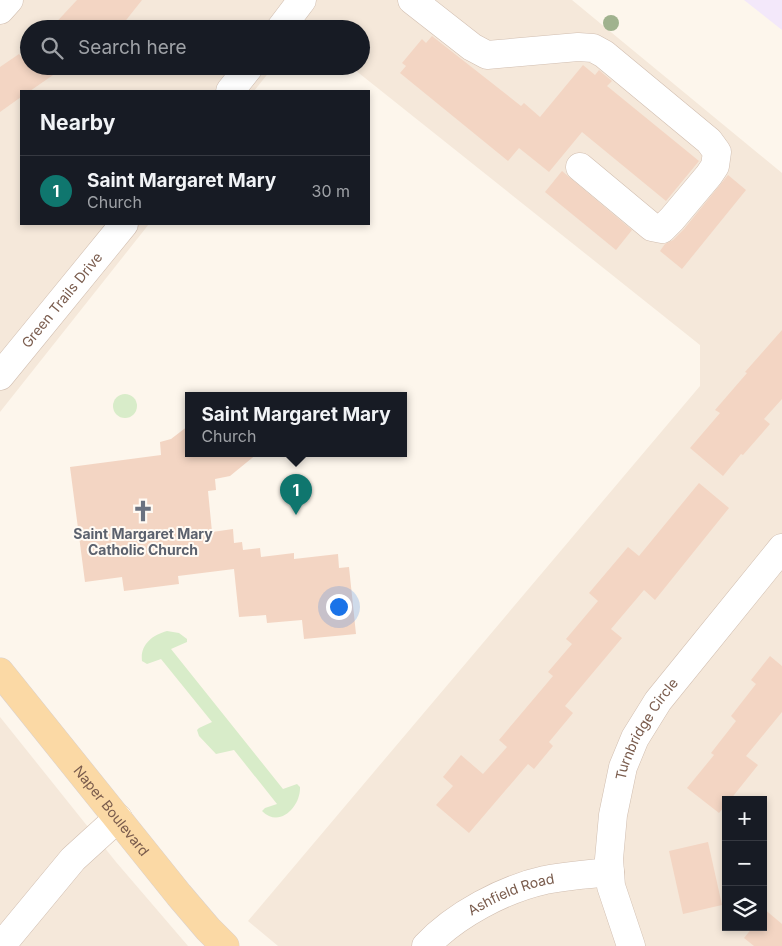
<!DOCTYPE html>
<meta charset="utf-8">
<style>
body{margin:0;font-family:Inter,sans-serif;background:#20242c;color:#f1f3f6}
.controls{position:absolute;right:15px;bottom:15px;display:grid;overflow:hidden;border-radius:0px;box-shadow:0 2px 8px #0003}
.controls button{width:45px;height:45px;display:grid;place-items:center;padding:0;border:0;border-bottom:1px solid #363941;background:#171b24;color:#f1f3f6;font:25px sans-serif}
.you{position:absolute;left:338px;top:606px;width:18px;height:18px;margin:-12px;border:4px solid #fff;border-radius:50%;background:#1a73e8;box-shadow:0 0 0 8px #1a73e833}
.badge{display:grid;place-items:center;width:32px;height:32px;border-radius:50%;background:#0f766e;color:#fff;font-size:16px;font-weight:700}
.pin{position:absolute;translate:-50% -41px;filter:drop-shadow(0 1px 2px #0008)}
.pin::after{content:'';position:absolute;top:26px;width:18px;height:15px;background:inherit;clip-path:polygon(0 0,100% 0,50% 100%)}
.popup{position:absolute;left:185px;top:392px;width:222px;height:65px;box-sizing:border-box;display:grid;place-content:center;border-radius:0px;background:#171b24;filter:drop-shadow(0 1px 4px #0005);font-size:16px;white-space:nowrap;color:#9ea1a6}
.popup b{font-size:19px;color:#f1f3f6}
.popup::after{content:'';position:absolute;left:50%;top:100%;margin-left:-10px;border:10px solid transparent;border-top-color:#171b24}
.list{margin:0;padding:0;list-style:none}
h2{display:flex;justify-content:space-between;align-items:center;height:65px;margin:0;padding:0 20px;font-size:21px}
h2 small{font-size:16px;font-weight:400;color:#9ea1a6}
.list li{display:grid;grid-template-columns:32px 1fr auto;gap:15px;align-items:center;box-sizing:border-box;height:70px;padding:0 20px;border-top:1px solid #363941}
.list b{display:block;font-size:19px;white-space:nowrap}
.list p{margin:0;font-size:16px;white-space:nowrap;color:#9ea1a6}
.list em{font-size:16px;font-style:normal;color:#9ea1a6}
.icon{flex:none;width:28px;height:28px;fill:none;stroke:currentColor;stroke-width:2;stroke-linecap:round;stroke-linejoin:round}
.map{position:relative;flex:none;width:782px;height:946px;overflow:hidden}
.search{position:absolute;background:#171b24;box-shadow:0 2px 8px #0003;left:20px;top:20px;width:350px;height:55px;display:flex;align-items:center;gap:12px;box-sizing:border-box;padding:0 18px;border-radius:28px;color:#9ea1a6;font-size:19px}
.panel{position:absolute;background:#171b24;box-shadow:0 2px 8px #0003;left:20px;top:90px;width:350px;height:135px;border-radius:0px}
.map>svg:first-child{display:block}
.residential{fill:#f5e8da;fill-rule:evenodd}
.education{fill:#f3e8fa}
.green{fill:#d8ecc9}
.building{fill:#f3d5c3}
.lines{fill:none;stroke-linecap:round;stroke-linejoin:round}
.minor-casing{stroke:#d1beb0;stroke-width:29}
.major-casing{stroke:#dad1cd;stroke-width:29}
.minor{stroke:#fff;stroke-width:28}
.major{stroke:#fbd9a5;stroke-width:28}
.tree{fill:#a0b28e}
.labels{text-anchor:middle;stroke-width:4;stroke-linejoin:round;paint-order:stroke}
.street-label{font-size:14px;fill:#7a5c4d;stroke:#fffaf3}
.worship-label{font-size:14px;font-weight:bold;fill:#5b616d;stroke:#fffaf3}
</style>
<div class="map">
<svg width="782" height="946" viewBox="0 0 782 946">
<rect width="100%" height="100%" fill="#fdf6ec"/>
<g class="residential">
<path d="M 0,0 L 572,0 L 782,173 L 782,946 L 278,946 L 248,921 L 700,386 L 700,345 L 350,66 L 361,66 L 361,29 L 29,29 L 29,66 L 274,66 L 254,91 L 21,91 L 21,224 L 149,224 L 0,412 ZM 726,800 L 763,800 L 763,927 L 726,927 Z"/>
<path d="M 0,717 L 116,862 L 188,946 L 0,946 Z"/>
</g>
<path class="education" d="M 744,0 L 782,0 L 782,30 Z"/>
<g class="green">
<circle cx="125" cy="406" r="12"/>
<path d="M 167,631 L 179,633 L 187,639 L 187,642 L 171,649 L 283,789 L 297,784 L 300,787 C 301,806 280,829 262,811 L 265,808 L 277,804 L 234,750 L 216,754 L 199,736 L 197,730 L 199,728 L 212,722 L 161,659 L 147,664 L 142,661 C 140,645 152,635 167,631 Z"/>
</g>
<g class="building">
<path d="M 77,0 L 142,0 L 119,29 L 50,29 Z"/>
<path d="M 432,36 L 521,106 L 524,103 L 540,117 L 583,65 L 595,75 L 599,70 L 612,81 L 607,86 L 699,161 L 666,201 L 582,132 L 549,172 L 519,148 L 508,161 L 400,73 L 406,66 L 402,63 L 422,39 L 426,43 Z"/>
<path d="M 19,54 L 28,66 L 66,66 L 30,91 L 21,91 L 21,97 L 0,112 L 0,67 Z"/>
<path d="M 562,171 L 632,230 L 616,250 L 545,192 Z"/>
<path d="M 728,175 L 746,190 L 682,269 L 660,251 L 665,244 L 673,240 L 684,229 Z"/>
<path d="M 782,330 L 782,399 L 764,419 L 770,424 L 743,455 L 741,454 L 723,476 L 690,448 L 720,413 L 715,410 L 747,373 L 745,372 Z"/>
<path d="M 188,426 L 188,454 L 257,454 L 230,476 L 215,479 L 216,490 L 208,491 L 212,532 L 233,529 L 234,543 L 242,542 L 243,550 L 260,548 L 261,557 L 294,553 L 294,559 L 338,554 L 339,568 L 349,567 L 356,634 L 304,639 L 302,620 L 267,623 L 266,615 L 239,617 L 234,569 L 178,576 L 179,584 L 124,591 L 122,577 L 85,582 L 70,467 L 161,455 L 160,442 L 171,439 Z"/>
<path d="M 699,483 L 729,508 L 655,600 L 644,590 L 611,629 L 622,638 L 565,706 L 573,713 L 549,742 L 553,746 L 534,769 L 528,764 L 469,833 L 436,805 L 453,786 L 443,777 L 461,755 L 483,774 L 507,747 L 499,740 L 553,676 L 548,672 L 572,644 L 566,639 L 598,601 L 589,593 L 628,547 L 639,556 Z"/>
<path d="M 770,656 L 782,666 L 782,712 L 746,756 L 758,765 L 730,800 L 726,800 L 726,805 L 719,813 L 687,788 L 714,755 L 711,753 L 736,721 L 731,716 L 756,684 L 751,680 Z"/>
<path d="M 708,842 L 722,905 L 683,914 L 669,851 Z"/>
<path d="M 763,908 L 782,924 L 782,946 L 754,946 L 744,938 L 753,927 L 763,927 Z"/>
</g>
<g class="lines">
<g class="minor-casing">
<g id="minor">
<path d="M 412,0 L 472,47 L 487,55 L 578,47 L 593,48 L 604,54 L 709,141 L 717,152 L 715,166 L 709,175 L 672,219 L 662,229 L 652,227 L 580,167"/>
<path d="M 0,10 L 9,0"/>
<path d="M 280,29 L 302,0"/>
<path d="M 230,91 L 250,66"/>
<path id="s1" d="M 0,376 L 124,224"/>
<path d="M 1,946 L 73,859 L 118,818"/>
<path id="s2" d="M 426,946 C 455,915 504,889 545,880 C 567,876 588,874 610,872"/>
<path id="s3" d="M 631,946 L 611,886 L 609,859 L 613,815 L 623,767 L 635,738 L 658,701 L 782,548"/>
</g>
</g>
<g class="major-casing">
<g id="major">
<path id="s4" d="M 0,672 L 179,895 L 208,929 L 225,946"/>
</g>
</g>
<use href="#minor" class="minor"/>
<use href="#major" class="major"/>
</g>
<circle class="tree" cx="611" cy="23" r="8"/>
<defs>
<g id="church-bare" transform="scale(1.725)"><path d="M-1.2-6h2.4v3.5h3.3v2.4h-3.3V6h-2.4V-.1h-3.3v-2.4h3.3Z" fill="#6b7280" stroke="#fffaf3" stroke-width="2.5" paint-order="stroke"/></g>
</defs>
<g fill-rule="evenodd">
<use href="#church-bare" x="143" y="511"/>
</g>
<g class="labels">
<g class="street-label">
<text dy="5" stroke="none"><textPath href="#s1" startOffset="98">Green Trails Drive</textPath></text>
<text dy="5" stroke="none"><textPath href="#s3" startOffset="228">Turnbridge Circle</textPath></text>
<text dy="5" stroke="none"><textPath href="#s4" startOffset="178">Naper Boulevard</textPath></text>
<text dy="5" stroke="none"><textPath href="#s2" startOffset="101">Ashfield Road</textPath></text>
</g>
<g class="worship-label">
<text x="143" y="539">Saint Margaret Mary<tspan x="143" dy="16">Catholic Church</tspan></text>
</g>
</g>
</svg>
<div class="controls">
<button>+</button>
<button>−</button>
<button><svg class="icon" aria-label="layers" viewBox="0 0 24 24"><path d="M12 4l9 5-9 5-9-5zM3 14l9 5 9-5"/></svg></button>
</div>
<div class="you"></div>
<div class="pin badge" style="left:296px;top:515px">1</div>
<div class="popup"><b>Saint Margaret Mary</b>Church</div>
<div class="search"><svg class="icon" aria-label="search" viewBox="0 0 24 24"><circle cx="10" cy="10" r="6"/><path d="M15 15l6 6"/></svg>Search here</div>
<section class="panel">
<h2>Nearby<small></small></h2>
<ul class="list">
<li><span class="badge">1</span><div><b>Saint Margaret Mary</b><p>Church</p></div><em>30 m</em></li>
</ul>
</section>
</div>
